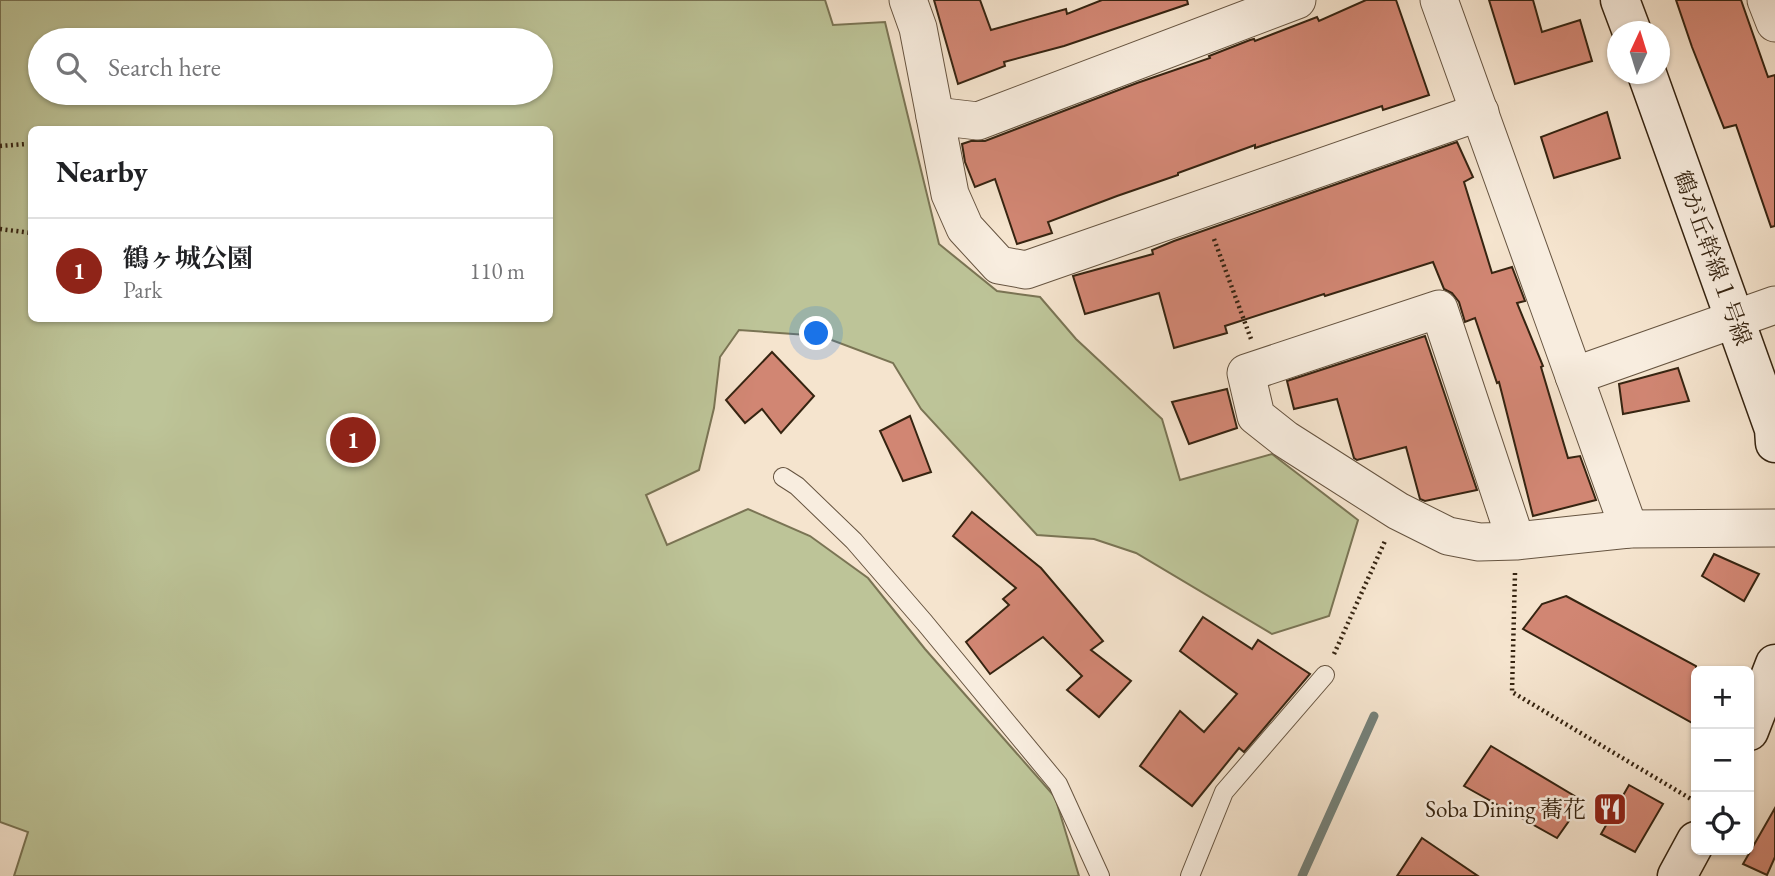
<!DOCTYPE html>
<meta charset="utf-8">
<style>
body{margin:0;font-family:"EB Garamond","Noto Serif JP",serif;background:#f2f2f2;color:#202124}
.controls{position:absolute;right:21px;bottom:21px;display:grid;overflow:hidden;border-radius:10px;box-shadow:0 2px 5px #0004}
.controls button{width:63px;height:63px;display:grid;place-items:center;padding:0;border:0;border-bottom:2px solid #e0e0e0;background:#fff;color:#202124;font:35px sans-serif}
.compass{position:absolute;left:1607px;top:21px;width:63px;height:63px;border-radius:50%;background:#fff;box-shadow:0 2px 5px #0004;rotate:4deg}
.you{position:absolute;left:817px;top:334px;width:24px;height:24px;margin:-18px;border:5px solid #fff;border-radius:50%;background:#1a73e8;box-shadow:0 0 0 10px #1a73e833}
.badge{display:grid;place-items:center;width:46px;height:46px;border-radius:50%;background:#8f2418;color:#fff;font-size:23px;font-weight:700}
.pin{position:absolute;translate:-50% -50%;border:4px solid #fff;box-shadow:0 2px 7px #0006}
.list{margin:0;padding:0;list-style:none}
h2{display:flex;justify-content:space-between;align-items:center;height:91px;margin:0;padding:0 28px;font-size:30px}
h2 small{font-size:23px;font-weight:400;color:#757577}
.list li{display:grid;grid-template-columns:46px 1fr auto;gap:21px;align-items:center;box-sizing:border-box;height:105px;padding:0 28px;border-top:2px solid #e0e0e0}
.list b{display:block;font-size:26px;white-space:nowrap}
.list p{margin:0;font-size:23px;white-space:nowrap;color:#757577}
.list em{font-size:23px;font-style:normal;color:#757577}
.icon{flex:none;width:38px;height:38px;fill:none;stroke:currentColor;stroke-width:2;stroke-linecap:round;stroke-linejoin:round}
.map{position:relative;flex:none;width:1775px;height:876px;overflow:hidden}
.search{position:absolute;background:#fff;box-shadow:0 2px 5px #0004;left:28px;top:28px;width:525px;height:77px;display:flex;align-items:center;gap:18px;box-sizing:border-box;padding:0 24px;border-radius:38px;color:#757577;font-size:26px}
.panel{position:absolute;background:#fff;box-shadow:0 2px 5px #0004;left:28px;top:126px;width:525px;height:196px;border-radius:10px}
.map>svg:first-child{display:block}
.green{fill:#bdc498;stroke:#7a7454;stroke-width:2;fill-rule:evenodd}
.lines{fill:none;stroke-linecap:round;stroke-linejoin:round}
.stream{stroke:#748078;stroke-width:9}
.building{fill:#d18673;stroke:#362411;stroke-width:2}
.lane-casing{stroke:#665440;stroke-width:20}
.street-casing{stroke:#665440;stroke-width:39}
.secondary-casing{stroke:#362411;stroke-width:41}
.path{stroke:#362411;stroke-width:4.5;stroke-dasharray:2 3.5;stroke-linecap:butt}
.lane{stroke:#f8eddf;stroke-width:18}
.street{stroke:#f8eddf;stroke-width:37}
.secondary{stroke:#f8eddf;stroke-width:38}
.labels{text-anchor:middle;stroke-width:5;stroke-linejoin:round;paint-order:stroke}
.street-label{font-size:23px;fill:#362411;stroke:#f8eddf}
.poi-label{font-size:23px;fill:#362411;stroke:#f8eddf;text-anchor:end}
</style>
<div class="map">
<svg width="1775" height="876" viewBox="0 0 1775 876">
<rect width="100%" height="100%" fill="#f5e4ce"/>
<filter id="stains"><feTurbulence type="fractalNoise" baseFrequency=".00286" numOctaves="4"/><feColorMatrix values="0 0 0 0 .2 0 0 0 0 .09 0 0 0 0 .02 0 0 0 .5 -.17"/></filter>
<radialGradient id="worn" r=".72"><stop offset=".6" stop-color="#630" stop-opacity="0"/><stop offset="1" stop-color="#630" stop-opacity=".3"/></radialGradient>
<path class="green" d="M 0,0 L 825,0 L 833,25 L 885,22 L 939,244 L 997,291 L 1040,297 L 1076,339 L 1162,419 L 1180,480 L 1272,454 L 1358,520 L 1329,616 L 1272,634 L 1136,553 L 1094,539 L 1037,535 L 921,409 L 893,363 L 821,336 L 739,330 L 720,357 L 714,408 L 699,470 L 646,495 L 667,545 L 748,509 L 810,536 L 868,578 L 925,649 L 1055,797 L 1079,876 L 14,876 L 28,832 L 0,822 ZM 40,40 L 541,40 L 541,93 L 40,93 ZM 32,130 L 550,130 L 550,318 L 32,318 Z"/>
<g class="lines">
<path class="stream" d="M 1302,876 L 1374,716"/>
</g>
<g class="building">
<path d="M 934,0 L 980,0 L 991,30 L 1066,9 L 1067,14 L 1102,0 L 1187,0 L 1188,4 L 1064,46 L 1004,62 L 1005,66 L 958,84 Z"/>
<path d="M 1366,0 L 1396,0 L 1429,95 L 1383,110 L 1382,106 L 1255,148 L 1255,145 L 1178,173 L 1178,175 L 1117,196 L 1048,222 L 1052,233 L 1017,244 L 995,179 L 975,187 L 965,162 L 962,144 L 971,141 L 985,141 L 1137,83 L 1210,58 L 1209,56 L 1250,40 L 1254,39 L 1255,41 L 1317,17 L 1319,21 Z"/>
<path d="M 1489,0 L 1533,0 L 1542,32 L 1580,20 L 1592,61 L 1515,84 Z"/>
<path d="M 1676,0 L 1741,0 L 1768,77 L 1775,75 L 1775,226 L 1771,227 L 1736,125 L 1724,128 L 1692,47 Z"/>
<path d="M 1607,112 L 1620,158 L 1554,178 L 1541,137 Z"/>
<path d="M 1457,142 L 1473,177 L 1464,182 L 1492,273 L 1512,267 L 1525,301 L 1517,303 L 1543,366 L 1541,367 L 1568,458 L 1580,456 L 1596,500 L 1533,516 L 1499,382 L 1497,383 L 1475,318 L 1465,322 L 1459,302 L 1452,293 L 1444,289 L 1433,262 L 1325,296 L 1324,294 L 1225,326 L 1227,333 L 1174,348 L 1159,293 L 1085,314 L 1073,276 L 1153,254 L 1152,250 L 1174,241 Z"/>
<path d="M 1425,336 L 1477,490 L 1425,501 L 1420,499 L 1406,447 L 1357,460 L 1354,458 L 1337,399 L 1294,409 L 1287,381 Z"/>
<path d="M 772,352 L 814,396 L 781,433 L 762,409 L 745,423 L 726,400 Z"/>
<path d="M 1678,368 L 1689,401 L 1623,414 L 1619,384 Z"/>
<path d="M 1227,389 L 1237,428 L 1189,444 L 1172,402 Z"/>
<path d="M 910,416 L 931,472 L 903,481 L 880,431 Z"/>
<path d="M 972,512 L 1041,568 L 1103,641 L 1091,650 L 1131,681 L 1099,717 L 1067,690 L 1082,676 L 1043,637 L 990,674 L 966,642 L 1009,605 L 1003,599 L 1016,588 L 953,536 Z"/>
<path d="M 1714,554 L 1759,574 L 1744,601 L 1702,576 Z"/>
<path d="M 1566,596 L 1696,666 L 1696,725 L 1523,629 L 1542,604 Z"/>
<path d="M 1203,617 L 1252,649 L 1258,640 L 1310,674 L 1244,752 L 1239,748 L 1192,806 L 1140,766 L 1180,711 L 1204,732 L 1237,694 L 1180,651 Z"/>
<path d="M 1491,746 L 1583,801 L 1557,838 L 1464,786 Z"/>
<path d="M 1629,785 L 1663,804 L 1635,852 L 1601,834 Z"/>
<path d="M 1775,808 L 1775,857 L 1767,875 L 1743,864 Z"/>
<path d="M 1422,838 L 1478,876 L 1397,876 Z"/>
</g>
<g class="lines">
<g class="lane-casing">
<g id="lane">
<path d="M 783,477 L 797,486 L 854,541 L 925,623 L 1058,784 L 1100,876"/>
<path d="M 1190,876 L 1224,792 L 1325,675"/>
</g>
</g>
<g class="street-casing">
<g id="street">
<path d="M 908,0 L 918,28 L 950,194 L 965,228 L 999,265 L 1026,270 L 1480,112"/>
<path d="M 1439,0 L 1629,529"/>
<path d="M 1766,0 L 1775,23"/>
<path d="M 935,116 L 978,121 L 1297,0"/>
<path d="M 1574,376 L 1775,305"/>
<path d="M 1516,541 L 1439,309 L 1246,373 L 1256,416 L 1285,439 L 1398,511 L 1448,536 L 1479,542 L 1516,541 L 1629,529 L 1775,528"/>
</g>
</g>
<g class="secondary-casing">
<g id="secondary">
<path d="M 1620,0 L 1632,32"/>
<path d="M 1647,74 L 1774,429 L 1775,443"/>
<path d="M 1749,731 L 1775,664"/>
<path d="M 1677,876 L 1696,841"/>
</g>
</g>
<g class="path">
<path d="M 0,146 L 26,144"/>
<path d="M 0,229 L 32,233"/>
<path d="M 1214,239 L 1251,339"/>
<path d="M 1515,573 L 1512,692 L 1696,802"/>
<path d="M 1334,654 L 1385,541"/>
</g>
<use href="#lane" class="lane"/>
<use href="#street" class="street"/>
<use href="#secondary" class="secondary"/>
</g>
<defs>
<g id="restaurant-square" transform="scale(1.75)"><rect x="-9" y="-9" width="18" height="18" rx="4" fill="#8f2418" stroke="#f8eddf"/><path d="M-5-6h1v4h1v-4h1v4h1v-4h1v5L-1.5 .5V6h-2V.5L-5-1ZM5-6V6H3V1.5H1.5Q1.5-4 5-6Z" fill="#fff"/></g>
</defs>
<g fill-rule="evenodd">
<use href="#restaurant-square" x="1610" y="809"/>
</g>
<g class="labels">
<g class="street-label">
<text transform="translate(1713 258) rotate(70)" y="8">鶴が丘幹線１号線</text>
</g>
<g class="poi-label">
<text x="1586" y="817">Soba Dining 蕎花</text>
</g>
</g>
<rect width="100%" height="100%" filter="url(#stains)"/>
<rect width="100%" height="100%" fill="url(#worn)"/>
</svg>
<div class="controls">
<button>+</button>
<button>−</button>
<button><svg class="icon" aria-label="locate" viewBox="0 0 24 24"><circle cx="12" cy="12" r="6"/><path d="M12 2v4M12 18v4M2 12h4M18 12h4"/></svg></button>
</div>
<svg class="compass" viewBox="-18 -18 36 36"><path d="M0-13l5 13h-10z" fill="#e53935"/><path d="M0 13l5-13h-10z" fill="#757577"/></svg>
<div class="you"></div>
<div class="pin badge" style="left:353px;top:440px">1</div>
<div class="search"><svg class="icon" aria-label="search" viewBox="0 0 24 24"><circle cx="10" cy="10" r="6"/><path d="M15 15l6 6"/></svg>Search here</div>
<section class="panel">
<h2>Nearby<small></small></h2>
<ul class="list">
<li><span class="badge">1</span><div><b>鶴ヶ城公園</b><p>Park</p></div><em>110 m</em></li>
</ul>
</section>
</div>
